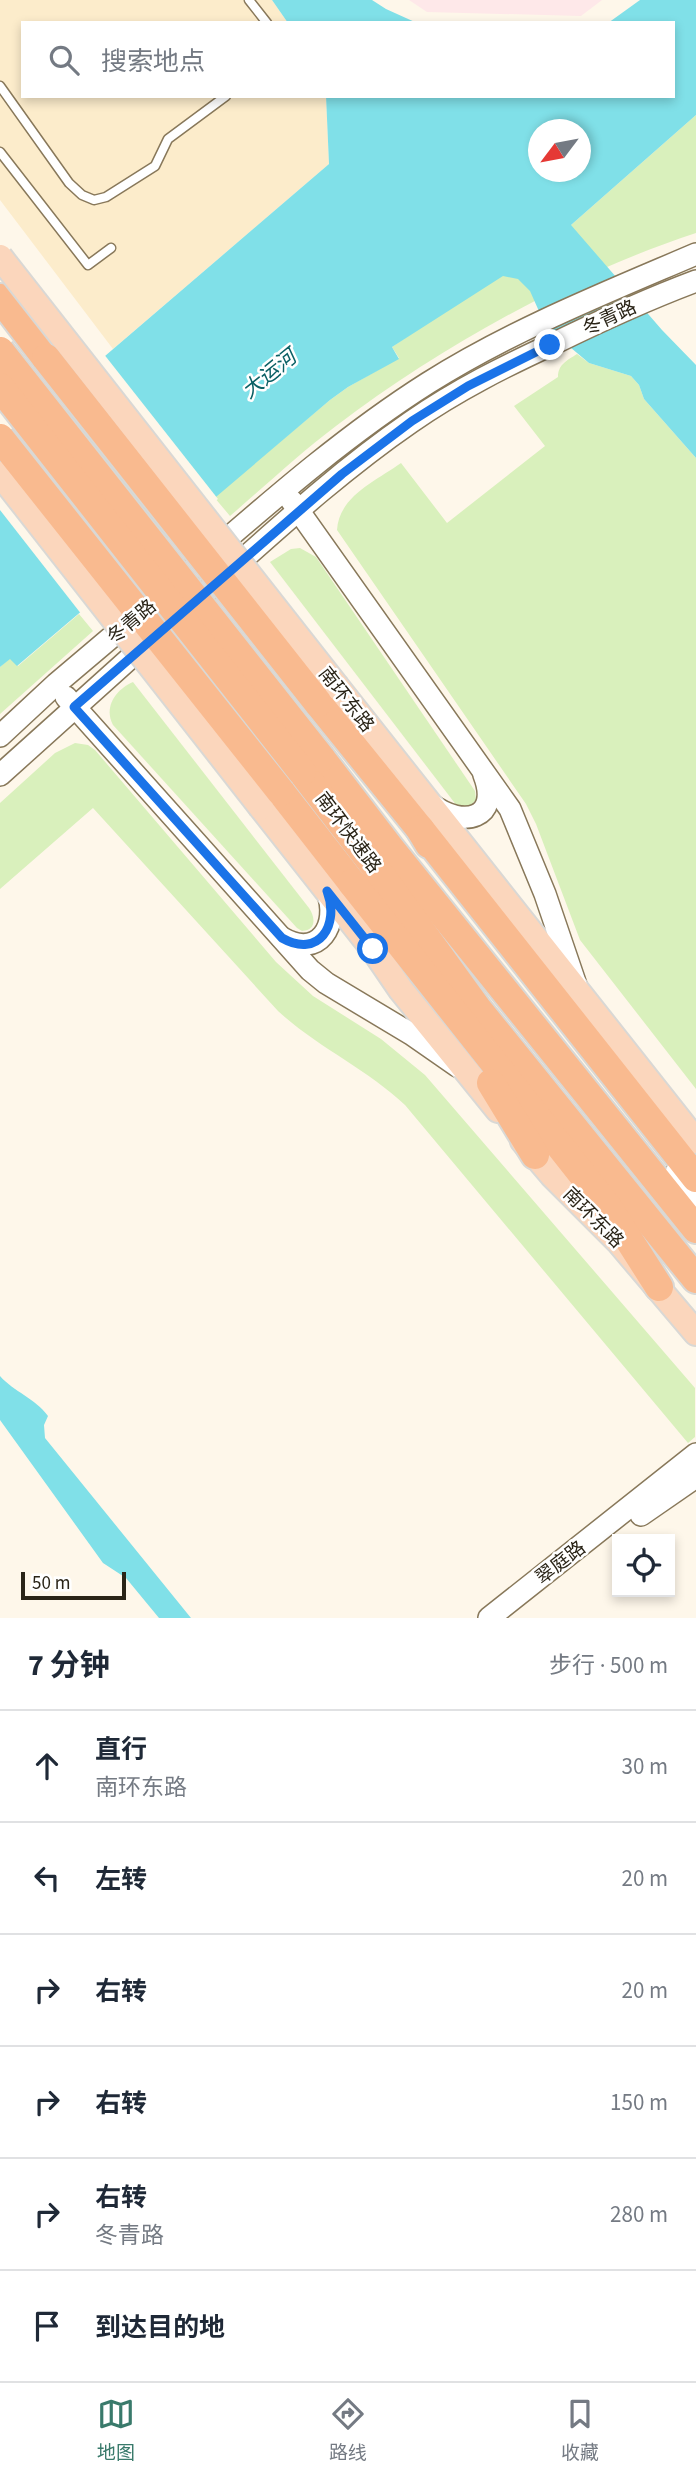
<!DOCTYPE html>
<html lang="zh">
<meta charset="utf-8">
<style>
body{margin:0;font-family:"Source Sans 3","Noto Sans SC",sans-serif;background:#f6f6f7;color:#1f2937}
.controls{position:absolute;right:21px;bottom:21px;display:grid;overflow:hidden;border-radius:0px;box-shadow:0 4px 10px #0003}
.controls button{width:63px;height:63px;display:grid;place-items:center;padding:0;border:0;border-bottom:2px solid #e0e1e3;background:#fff;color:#1f2937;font:35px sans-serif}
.compass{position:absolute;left:528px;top:119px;width:63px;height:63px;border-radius:50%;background:#fff;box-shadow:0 4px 10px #0003;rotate:238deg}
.scale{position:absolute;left:21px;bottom:18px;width:105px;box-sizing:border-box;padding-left:7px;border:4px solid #2a2417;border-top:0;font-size:19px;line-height:24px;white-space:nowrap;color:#2a2417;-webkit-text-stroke:5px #fff;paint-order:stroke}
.stop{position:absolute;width:21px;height:21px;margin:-16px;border:5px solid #1a73e8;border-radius:50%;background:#fff}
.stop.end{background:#1a73e8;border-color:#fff;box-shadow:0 2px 7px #0008}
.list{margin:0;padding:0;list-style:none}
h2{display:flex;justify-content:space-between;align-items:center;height:91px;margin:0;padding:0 28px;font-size:30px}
h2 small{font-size:23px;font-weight:400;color:#747a83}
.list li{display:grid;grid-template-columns:46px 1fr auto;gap:21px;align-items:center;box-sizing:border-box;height:112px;padding:0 28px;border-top:2px solid #e0e1e3}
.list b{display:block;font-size:26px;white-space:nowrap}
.list p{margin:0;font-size:23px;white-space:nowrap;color:#747a83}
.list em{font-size:23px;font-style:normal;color:#747a83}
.icon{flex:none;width:38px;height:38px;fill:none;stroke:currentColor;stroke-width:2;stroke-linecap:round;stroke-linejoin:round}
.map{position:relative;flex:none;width:696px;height:1618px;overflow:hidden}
.search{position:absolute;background:#fff;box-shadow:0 4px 10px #0003;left:21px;right:21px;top:21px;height:77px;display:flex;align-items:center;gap:18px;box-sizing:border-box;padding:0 24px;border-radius:0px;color:#747a83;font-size:26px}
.sheet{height:763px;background:#fff}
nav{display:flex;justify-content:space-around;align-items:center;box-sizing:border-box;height:98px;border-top:2px solid #e0e1e3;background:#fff;font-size:19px;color:#747a83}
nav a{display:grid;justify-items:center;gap:4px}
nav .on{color:#397a6b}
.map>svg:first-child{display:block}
.built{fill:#fceccb}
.industrial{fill:#fee8e9}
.green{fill:#d9f0bc}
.water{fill:#80e0e8;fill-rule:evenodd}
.pier{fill:#fef7ea}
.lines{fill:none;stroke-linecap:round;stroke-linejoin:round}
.lane-casing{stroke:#88785a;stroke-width:11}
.street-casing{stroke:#88785a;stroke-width:19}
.secondary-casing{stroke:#88785a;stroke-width:24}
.primary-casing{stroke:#d9d8d5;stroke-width:28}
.highway-casing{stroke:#d9d8d5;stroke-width:32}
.lane{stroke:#fff;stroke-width:8}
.street{stroke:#fff;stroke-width:16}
.secondary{stroke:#fff;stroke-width:21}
.primary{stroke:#fbd6bc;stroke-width:24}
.highway{stroke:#f9ba8f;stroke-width:28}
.primary-bridge-casing{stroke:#d9d8d5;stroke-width:28;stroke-linecap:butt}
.highway-bridge-casing{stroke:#d9d8d5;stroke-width:32;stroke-linecap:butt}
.primary-bridge{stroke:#fbd6bc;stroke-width:24}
.highway-bridge{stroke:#f9ba8f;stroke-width:28}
.route{stroke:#1a73e8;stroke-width:9}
.labels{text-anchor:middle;stroke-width:5;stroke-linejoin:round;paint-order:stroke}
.street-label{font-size:19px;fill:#2a2417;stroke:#fff}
.water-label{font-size:21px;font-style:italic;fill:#0a6065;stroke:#fff}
</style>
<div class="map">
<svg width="696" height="1618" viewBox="0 0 696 1618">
<rect width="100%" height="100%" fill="#fef7ea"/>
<path class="built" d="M 0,0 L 272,0 L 288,23 L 23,23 L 23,96 L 326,96 L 329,164 L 113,349 L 0,200 Z"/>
<path class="industrial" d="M 409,0 L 602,0 L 581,16 L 427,12 Z"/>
<g class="green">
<path d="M 696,115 L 696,233 C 569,275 443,345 336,426 C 299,454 265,486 230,516 L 214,497 L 330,400 L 348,387 L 399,358 L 392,347 L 571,225 Z"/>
<path d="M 577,354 L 589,363 L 631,376 L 639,385 L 644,399 L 696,458 L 696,1089 L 580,940 L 536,824 L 526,804 L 337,530 C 339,496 376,481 401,463 L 447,523 L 545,446 L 514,406 L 558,377 C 558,364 568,360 577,354 Z"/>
<path d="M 300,548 L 316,557 L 475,791 L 476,800 L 465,810 L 457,806 L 270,562 L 291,549 Z"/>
<path d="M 79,614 L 93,631 L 0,714 L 0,667 L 10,658 L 18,666 Z"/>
<path d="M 133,682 L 309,908 C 315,917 317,930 302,931 L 297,928 L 113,725 C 103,706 117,689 133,682 Z"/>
<path d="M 75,743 L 88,745 L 95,750 L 276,962 L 313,996 L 381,1039 L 425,1075 L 695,1388 L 695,1437 L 688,1443 L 405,1105 C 367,1069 317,1047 278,1011 L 93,808 L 0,889 L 0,803 L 55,753 Z"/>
</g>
<g class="water">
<path d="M 272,0 L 372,0 L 386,9 L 417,23 L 288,23 Z"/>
<path d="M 640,0 L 696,0 L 696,115 L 571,225 L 662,330 L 696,365 L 696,458 L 644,399 L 639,385 L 631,376 L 589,363 L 546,327 L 530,291 L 518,279 L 503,276 L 392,347 L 399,359 L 348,387 L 330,400 L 17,666 L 10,659 L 0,667 L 0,466 L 83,398 L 98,362 L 329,164 L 326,96 L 673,96 L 673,23 L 608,23 ZM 538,130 L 580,130 L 580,172 L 538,172 Z"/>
<path d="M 0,1376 C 14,1392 35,1398 48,1416 L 44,1425 L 45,1438 L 191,1618 L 159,1618 L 126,1578 L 103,1563 L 0,1420 Z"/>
</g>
<g class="pier">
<path d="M 103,353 L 218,499 L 192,520 L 95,360 Z"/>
<path d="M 3,459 L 108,593 L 82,615 L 0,510 L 0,462 Z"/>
</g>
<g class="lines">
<g class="lane-casing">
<g id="lane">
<path d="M 249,0 L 267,23"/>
<path d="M 0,86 L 69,183 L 82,195 L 94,200 L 106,197 L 155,166 L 168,139 L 226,96"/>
<path d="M 0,152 L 88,265 L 111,248"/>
</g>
</g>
<g class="street-casing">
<path id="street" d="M 674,1171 L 696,1200"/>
</g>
<g class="secondary-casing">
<g id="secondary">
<path d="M 291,500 L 510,809 L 545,894 L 576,985"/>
<path d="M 170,588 C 253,517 335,442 428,383 C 512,330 605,293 696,254"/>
<path d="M 187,609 C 260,545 331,477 411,422 C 457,390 505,366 555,343 C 602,320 648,299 696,281"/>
<path d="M 66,697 L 310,970 L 326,983 L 411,1034 L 457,1066"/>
<path d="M 0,736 L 56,684 L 134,618"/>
<path d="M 0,775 L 149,641"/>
<path d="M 432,805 C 463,828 501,819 484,775"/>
<path d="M 282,938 C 319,959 340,925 327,891"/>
<path d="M 641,1515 L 696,1477"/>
<path d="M 489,1618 L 696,1454"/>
</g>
</g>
<g class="primary-casing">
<g id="primary">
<path d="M 337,687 L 696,1141"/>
<path d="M 261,807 L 373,949 L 401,990 L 498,1110"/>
<path d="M 523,1141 L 552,1175 L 618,1241 L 696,1333"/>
</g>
</g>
<g class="highway-casing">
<g id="highway">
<path d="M 0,298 L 46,358"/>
<path d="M 318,703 L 420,829 L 429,844"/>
<path d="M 321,758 L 390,848 L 696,1229"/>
<path d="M 302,772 L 375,867 L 477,1008 L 696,1279"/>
<path d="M 281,792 L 352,883 L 365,895"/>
<path d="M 420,829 L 696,1178"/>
<path d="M 352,883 L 608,1207 L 659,1287"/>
<path d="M 491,1083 L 535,1155"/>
</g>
</g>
<use href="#lane" class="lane"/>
<use href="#street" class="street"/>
<use href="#secondary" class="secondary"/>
<use href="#primary" class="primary"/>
<use href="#highway" class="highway"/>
<g class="primary-bridge-casing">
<g id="primary-bridge">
<path d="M 0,257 L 337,687"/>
<path d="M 0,474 L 261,807"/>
</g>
</g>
<g class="highway-bridge-casing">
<g id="highway-bridge">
<path d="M 0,351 L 321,758"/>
<path d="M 46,358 L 318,703"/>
<path d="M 0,387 L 302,772"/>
<path d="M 0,438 L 281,792"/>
</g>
</g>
<use href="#primary-bridge" class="primary-bridge"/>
<use href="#highway-bridge" class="highway-bridge"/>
</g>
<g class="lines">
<path class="route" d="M 373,949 L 327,891 C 340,925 319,959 282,938 L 74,707 L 342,474 L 412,421 L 468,386 L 550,345"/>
</g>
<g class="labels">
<g class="street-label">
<text transform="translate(609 317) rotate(-25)" y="7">冬青路</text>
<text transform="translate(131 621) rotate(-40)" y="7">冬青路</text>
<text transform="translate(347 699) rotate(52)" y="7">南环东路</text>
<text transform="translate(349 832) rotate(53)" y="7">南环快速路</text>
<text transform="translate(594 1217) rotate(45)" y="7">南环东路</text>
<text transform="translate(560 1562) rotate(-38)" y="7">翠庭路</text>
</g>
<g class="water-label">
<text transform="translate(269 374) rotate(-39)" y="7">大运河</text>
</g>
</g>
</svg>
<div class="controls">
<button><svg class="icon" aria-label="locate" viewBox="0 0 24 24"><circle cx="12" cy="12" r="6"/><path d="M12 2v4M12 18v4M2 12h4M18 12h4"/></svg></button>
</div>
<svg class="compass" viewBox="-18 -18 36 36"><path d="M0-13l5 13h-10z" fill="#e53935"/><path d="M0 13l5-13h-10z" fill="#747a83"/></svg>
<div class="scale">50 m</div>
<div class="stop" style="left:373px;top:949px"></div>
<div class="stop end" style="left:550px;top:345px"></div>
<div class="search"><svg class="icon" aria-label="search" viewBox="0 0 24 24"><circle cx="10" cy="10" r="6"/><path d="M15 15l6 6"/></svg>搜索地点</div>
</div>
<section class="sheet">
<h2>7 分钟<small>步行 · 500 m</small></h2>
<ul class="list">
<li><svg class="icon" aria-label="ahead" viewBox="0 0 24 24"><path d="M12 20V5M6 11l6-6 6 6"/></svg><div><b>直行</b><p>南环东路</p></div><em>30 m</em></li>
<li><svg class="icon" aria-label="left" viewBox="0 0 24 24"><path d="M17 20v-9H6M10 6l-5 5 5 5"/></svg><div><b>左转</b></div><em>20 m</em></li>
<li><svg class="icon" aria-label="right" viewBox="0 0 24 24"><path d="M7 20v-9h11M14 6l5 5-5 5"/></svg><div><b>右转</b></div><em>20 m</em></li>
<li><svg class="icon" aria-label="right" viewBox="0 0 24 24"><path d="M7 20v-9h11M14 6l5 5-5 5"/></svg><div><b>右转</b></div><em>150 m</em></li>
<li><svg class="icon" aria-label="right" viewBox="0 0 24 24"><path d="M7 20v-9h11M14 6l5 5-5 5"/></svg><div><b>右转</b><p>冬青路</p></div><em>280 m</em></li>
<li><svg class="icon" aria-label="arrive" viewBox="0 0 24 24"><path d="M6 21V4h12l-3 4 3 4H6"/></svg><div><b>到达目的地</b></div></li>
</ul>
</section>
<nav>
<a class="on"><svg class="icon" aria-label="map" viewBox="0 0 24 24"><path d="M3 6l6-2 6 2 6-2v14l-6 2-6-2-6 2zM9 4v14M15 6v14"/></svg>地图</a>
<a><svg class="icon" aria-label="directions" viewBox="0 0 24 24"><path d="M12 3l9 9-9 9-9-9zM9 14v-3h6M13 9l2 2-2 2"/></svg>路线</a>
<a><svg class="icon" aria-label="saved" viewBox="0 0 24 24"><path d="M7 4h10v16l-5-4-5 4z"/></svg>收藏</a>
</nav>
